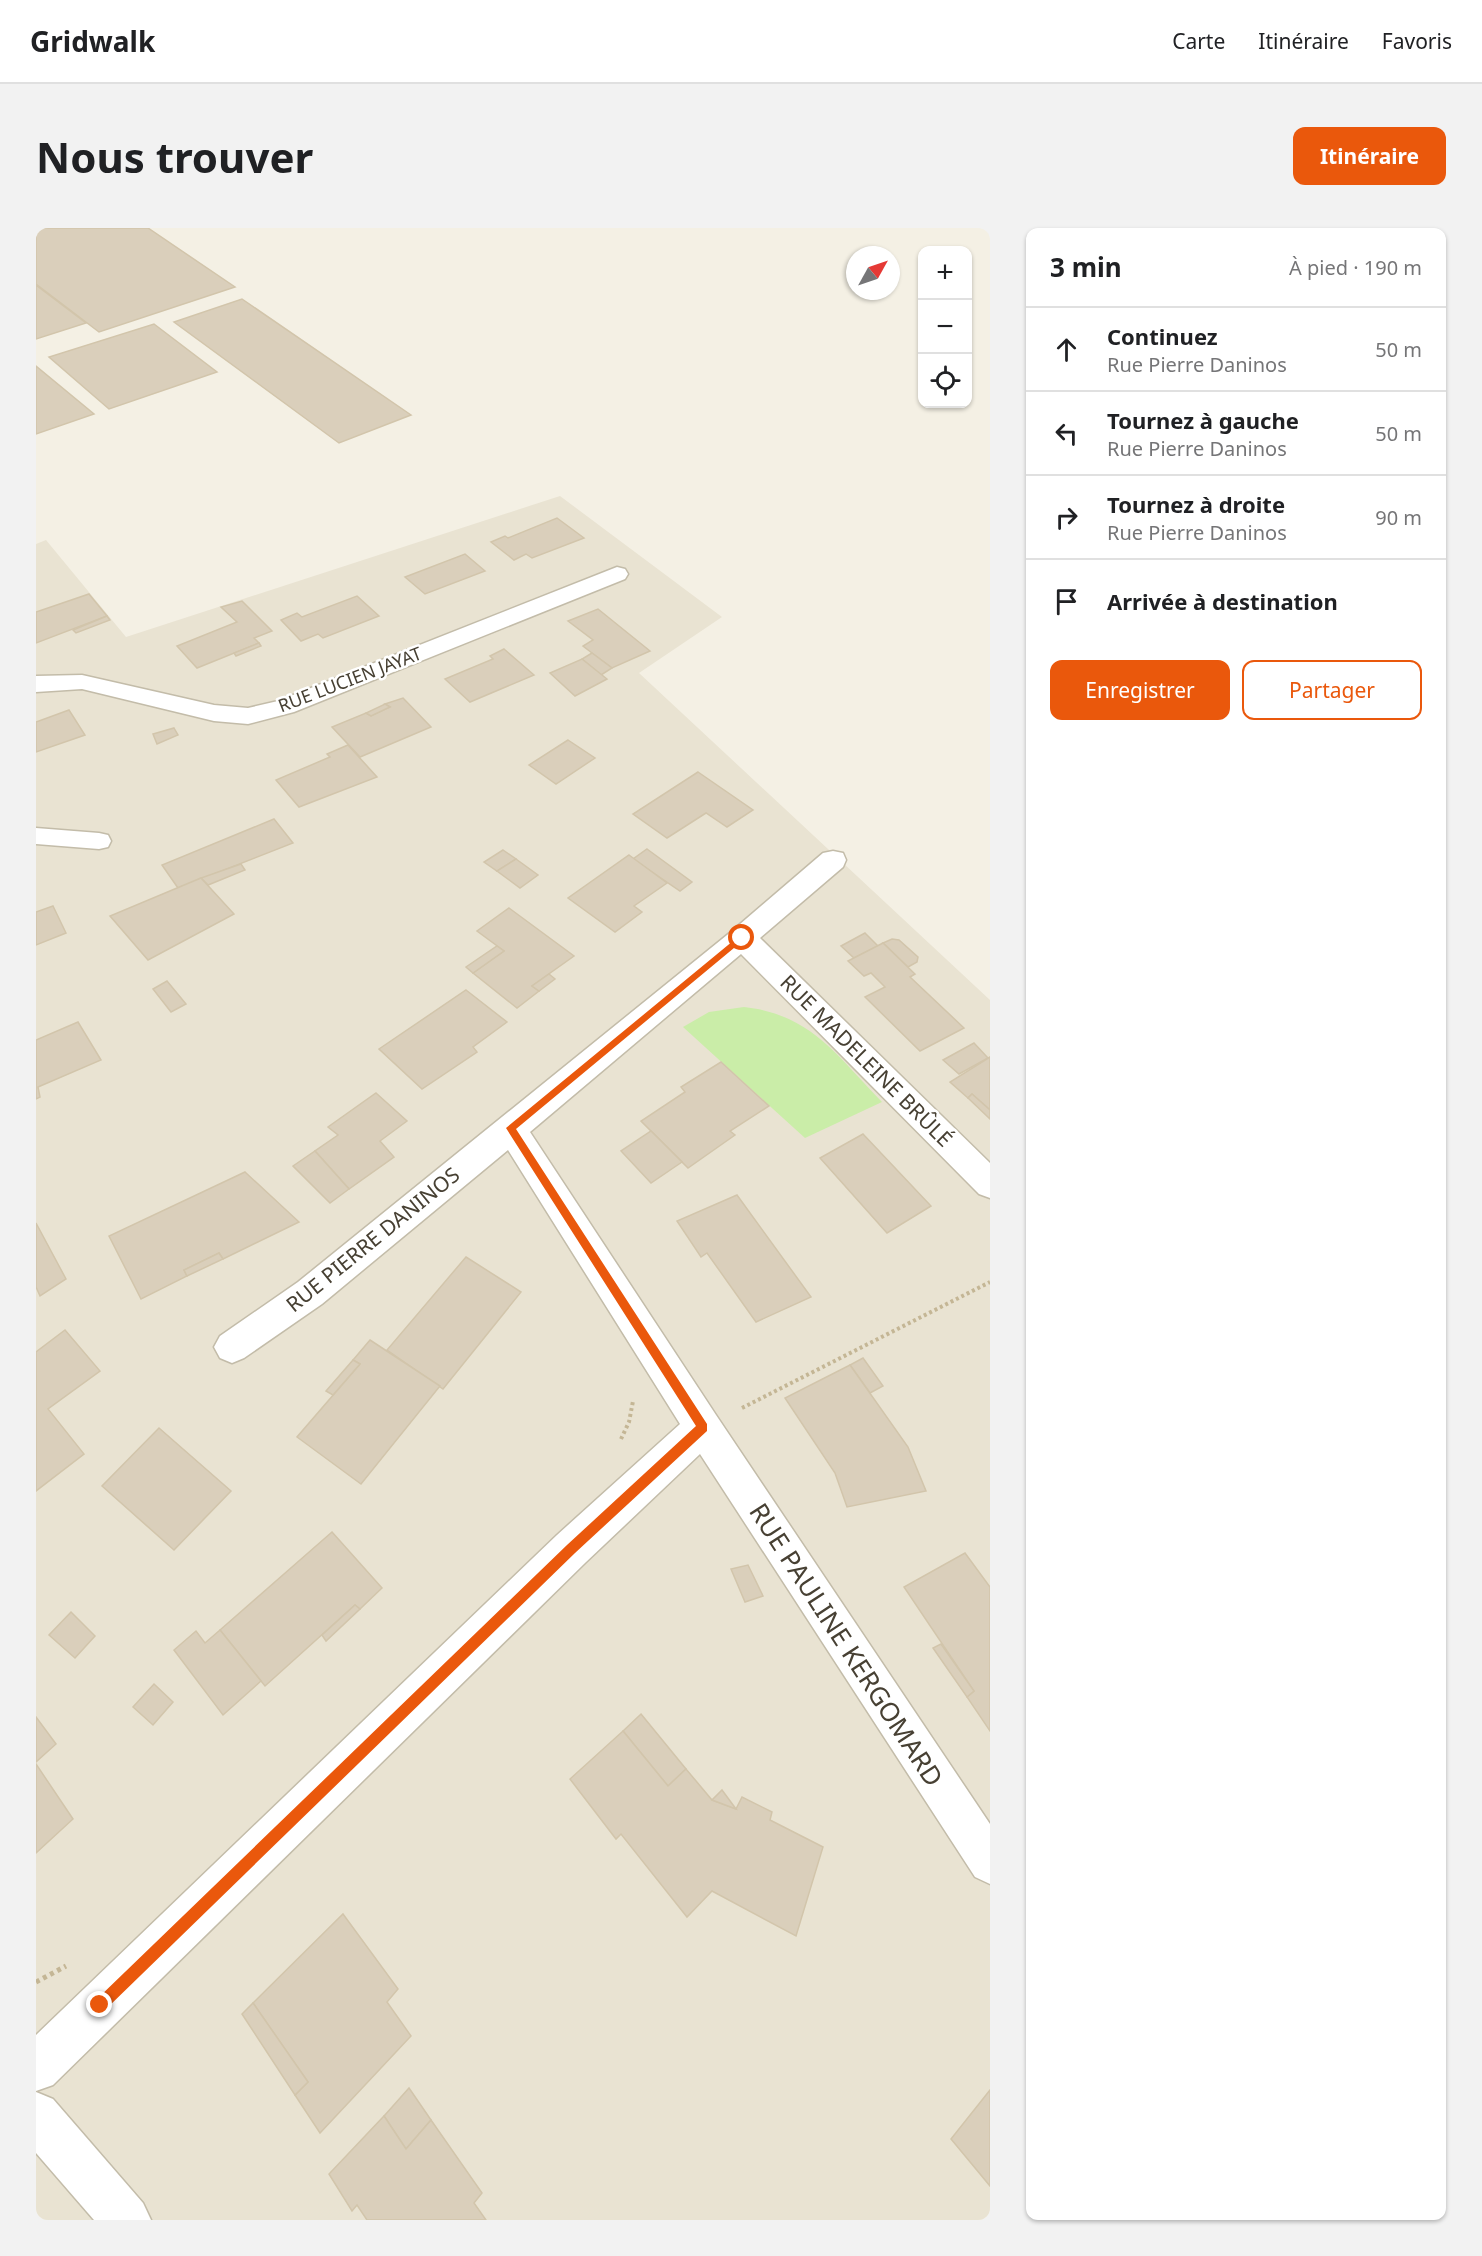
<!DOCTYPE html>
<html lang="fr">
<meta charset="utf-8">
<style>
body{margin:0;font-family:"Noto Sans",sans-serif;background:#f2f2f2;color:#202124}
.controls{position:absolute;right:18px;top:18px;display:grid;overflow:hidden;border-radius:12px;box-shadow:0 2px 4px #0004}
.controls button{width:54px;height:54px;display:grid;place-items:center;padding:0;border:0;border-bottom:2px solid #e0e0e0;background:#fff;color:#202124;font:30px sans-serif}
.compass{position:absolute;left:810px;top:18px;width:54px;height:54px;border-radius:50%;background:#fff;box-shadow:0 2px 4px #0004;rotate:50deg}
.stop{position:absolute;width:18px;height:18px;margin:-14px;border:4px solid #ea580c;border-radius:50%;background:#fff}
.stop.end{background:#ea580c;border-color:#fff;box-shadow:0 2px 6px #0008}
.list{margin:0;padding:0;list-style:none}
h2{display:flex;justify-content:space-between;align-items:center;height:78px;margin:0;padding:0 24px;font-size:26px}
h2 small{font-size:20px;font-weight:400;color:#757577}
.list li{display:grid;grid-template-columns:39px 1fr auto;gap:18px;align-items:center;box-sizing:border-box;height:84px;padding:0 24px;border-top:2px solid #e0e0e0}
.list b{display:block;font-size:22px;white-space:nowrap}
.list p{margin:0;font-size:20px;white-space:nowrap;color:#757577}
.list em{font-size:20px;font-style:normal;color:#757577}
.actions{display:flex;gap:12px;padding:18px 24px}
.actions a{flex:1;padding:14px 0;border:2px solid #ea580c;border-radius:12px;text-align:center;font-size:21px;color:#ea580c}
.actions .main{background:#ea580c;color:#fff}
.icon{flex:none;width:33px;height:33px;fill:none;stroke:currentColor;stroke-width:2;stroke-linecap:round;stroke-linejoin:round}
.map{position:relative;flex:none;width:954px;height:1992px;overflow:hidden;border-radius:12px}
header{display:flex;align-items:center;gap:36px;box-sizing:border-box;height:84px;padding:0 30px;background:#fff;border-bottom:2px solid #e0e0e0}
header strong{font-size:28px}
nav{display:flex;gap:33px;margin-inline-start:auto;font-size:21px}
.intro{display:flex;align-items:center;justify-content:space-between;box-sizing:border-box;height:144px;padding:0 36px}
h1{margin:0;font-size:42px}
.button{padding:15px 27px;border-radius:12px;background:#ea580c;color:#fff;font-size:21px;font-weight:700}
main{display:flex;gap:36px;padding:0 36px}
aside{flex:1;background:#fff;border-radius:12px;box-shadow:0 2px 4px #0004}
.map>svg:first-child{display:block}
.residential{fill:#e9e3d2}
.green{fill:#caeda8}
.building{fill:#dacfbb;stroke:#d2c5ab;stroke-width:1.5}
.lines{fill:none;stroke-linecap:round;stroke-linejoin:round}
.service-casing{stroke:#c3bca9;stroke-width:3}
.minor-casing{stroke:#c3bca9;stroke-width:3}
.path-far1{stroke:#c4b695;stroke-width:4;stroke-dasharray:3 3;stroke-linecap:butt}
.path{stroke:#c4b695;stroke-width:5;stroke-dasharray:4 4;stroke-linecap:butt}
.service{fill:#fff;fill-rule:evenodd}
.minor{fill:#fff;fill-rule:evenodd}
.route{fill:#ea580c}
.labels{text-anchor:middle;stroke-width:5;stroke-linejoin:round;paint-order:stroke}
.far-street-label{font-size:18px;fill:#474033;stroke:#fff}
.street-label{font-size:21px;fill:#474033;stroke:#fff}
.near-street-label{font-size:26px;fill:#474033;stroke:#fff}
</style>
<header>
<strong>Gridwalk</strong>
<nav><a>Carte</a><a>Itinéraire</a><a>Favoris</a></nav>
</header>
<div class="intro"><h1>Nous trouver</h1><a class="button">Itinéraire</a></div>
<main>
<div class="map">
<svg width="954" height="1992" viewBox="0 0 954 1992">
<rect width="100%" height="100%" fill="#f4f0e4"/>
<path class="residential" d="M 524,268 L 686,389 L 603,445 L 954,772 L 954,1992 L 0,1992 L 0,316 L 10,312 L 90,409 Z"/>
<path class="green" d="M 708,779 C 775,786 802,829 846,874 L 769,910 L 647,799 L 673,784 Z"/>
<g class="building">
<path d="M 0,0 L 112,0 L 199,59 L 63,104 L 0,56 Z"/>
<path d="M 0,57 L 50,95 L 0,111 Z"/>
<path d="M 206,71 L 375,187 L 303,215 L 138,94 Z"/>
<path d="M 118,96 L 181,144 L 73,181 L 13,129 Z"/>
<path d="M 0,138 L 58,186 L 0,206 Z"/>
<path d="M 521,290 L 548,310 L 496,330 L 490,326 L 478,332 L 455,314 L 469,308 L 472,310 Z"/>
<path d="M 429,326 L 449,343 L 389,366 L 369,349 Z"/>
<path d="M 53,366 L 71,388 L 0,415 L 0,384 Z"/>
<path d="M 321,368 L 343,388 L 287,410 L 282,406 L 265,413 L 245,392 L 261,385 L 266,389 Z"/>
<path d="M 206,373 L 236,403 L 218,410 L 223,415 L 161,440 L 141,418 L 201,394 L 185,379 Z"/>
<path d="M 562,381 L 614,423 L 576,440 L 556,425 L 547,418 L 557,412 L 532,393 Z"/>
<path d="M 71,388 L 74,392 L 40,405 L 37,402 Z"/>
<path d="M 223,415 L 225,418 L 200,428 L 198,425 Z"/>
<path d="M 468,421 L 498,447 L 434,474 L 409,451 L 457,431 L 454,428 Z"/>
<path d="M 556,425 L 576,440 L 565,447 L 546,431 Z"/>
<path d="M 546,431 L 571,451 L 539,468 L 514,445 Z"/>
<path d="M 367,470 L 395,499 L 324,529 L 296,499 L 330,485 L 335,488 L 354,479 L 349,476 Z"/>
<path d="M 349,476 L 354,479 L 335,488 L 330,485 Z"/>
<path d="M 33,482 L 49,507 L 0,524 L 0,494 Z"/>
<path d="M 138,500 L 142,507 L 121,516 L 117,506 Z"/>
<path d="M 532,512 L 559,530 L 520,556 L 493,537 Z"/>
<path d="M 312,517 L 341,549 L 263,579 L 240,552 L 294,529 L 291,526 Z"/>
<path d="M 662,544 L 717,582 L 691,599 L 670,585 L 631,610 L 597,586 Z"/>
<path d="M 238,591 L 257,615 L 142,660 L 126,637 Z"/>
<path d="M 611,621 L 656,654 L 644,663 L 597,631 Z"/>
<path d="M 467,622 L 480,631 L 461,643 L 448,634 Z"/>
<path d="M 593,627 L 631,655 L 598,678 L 606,684 L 579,704 L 532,670 Z"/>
<path d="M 480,631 L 502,647 L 484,660 L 461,643 Z"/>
<path d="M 205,636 L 209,642 L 172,657 L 165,650 Z"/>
<path d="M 165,650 L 198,686 L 112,732 L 74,688 Z"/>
<path d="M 17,678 L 30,705 L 0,717 L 0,684 Z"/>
<path d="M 473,680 L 538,728 L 496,758 L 503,763 L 481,780 L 437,745 L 468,723 L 441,703 Z"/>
<path d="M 829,705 L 842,718 L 818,730 L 805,718 Z"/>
<path d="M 856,711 L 863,712 L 882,729 L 881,734 L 872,739 L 847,715 Z"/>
<path d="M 847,715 L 879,746 L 874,749 L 928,800 L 884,823 L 829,769 L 849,759 L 835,745 L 828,748 L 812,733 Z"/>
<path d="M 461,718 L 468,723 L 437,745 L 430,739 Z"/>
<path d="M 513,746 L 519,751 L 503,763 L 496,758 Z"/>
<path d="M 131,753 L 150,776 L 135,784 L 117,761 Z"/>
<path d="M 430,762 L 471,794 L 437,819 L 441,824 L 386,861 L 343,821 Z"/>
<path d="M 42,794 L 65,832 L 2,859 L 4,869 L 0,871 L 0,812 Z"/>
<path d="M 938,815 L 952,830 L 923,846 L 907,832 Z"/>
<path d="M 954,829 L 954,882 L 936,866 L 932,870 L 914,854 Z"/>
<path d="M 685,834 L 733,878 L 694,903 L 699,907 L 652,940 L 605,893 L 649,864 L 645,859 Z"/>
<path d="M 340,865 L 371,893 L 344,913 L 358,929 L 313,961 L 279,923 L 302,907 L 292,899 Z"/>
<path d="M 936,866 L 954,882 L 954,891 L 932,870 Z"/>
<path d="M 615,903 L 646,934 L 615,955 L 585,923 Z"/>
<path d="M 827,906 L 895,978 L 851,1005 L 784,930 Z"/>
<path d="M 279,923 L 313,961 L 294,975 L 257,938 Z"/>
<path d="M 209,944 L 263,994 L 187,1031 L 183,1025 L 148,1042 L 151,1048 L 105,1071 L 73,1008 Z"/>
<path d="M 701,967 L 775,1069 L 720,1094 L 671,1025 L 665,1029 L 641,993 Z"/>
<path d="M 0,995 L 30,1051 L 4,1068 L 0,1059 Z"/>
<path d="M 183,1025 L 187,1031 L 151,1048 L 148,1042 Z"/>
<path d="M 430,1029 L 485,1064 L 407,1161 L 351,1122 Z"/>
<path d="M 29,1102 L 64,1143 L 12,1181 L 48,1226 L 0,1263 L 0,1124 Z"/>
<path d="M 334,1112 L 404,1158 L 325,1256 L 261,1209 L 324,1136 L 317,1132 Z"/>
<path d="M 827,1130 L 847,1158 L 834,1165 L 814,1137 Z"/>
<path d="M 317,1132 L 324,1136 L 297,1167 L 290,1163 Z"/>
<path d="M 814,1137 L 872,1219 L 890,1263 L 811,1279 L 799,1245 L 749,1170 Z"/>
<path d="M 123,1200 L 195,1263 L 138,1322 L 66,1258 Z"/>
<path d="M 296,1304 L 346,1360 L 324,1381 L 319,1377 L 229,1458 L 184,1402 Z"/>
<path d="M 929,1325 L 954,1359 L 954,1503 L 931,1469 L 938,1463 L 868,1359 Z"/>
<path d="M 712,1337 L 727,1368 L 709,1374 L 695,1341 Z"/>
<path d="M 319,1377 L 324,1381 L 290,1413 L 286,1407 Z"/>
<path d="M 35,1384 L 59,1408 L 39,1430 L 13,1407 Z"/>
<path d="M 184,1402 L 225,1453 L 187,1487 L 138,1422 L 160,1403 L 169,1415 Z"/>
<path d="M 905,1416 L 938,1463 L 931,1469 L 897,1420 Z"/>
<path d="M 118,1456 L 137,1474 L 117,1497 L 97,1479 Z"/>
<path d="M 605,1486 L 650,1541 L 632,1558 L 587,1503 Z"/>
<path d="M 0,1489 L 20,1516 L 0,1534 Z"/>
<path d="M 587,1503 L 632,1558 L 650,1541 L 676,1572 L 700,1581 L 706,1569 L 736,1584 L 734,1592 L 787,1619 L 760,1708 L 676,1663 L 651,1689 L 585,1606 L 580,1611 L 534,1551 Z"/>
<path d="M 0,1536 L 37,1591 L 0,1625 Z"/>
<path d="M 686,1562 L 700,1581 L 676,1572 Z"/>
<path d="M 307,1686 L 362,1761 L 351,1774 L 375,1808 L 284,1905 L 259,1867 L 272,1854 L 217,1775 Z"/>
<path d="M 217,1775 L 272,1854 L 259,1867 L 206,1786 Z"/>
<path d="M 373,1860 L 395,1892 L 370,1921 L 348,1888 Z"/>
<path d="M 954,1862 L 954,1958 L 915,1911 Z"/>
<path d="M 348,1888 L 370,1921 L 395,1892 L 446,1965 L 438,1975 L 450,1992 L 331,1992 L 321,1977 L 316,1983 L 293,1946 Z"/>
</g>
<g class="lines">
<g class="service-casing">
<path id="service" d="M 0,600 L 63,605 L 72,607 L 75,613 L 72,619 L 63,621 L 0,616 Z"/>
</g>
<g class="minor-casing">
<g id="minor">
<path d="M 581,339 L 589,341 L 592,346 L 589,351 L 258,484 L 212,496 L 178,493 L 46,461 L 0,464 L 0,448 L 46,447 L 178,477 L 212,480 L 242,473 Z"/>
<path d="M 797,623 L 807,625 L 810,632 L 807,639 L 724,710 L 954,935 L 954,970 L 943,966 L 705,726 L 494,904 L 680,1187 L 954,1596 L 954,1656 L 939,1649 L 664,1226 L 549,1335 L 17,1857 L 0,1863 L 0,1807 L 521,1307 L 644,1196 L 472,922 L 286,1076 L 208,1130 L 196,1135 L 184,1130 L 178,1119 L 184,1108 L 262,1054 L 696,703 L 787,625 Z"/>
<path d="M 0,1864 L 17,1871 L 107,1975 L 115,1992 L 58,1992 L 0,1925 Z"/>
</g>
</g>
<g class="path-far1">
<path d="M 706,1180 L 954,1054"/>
<path d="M 585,1211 L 593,1194 L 597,1173"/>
</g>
<path class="path" d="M 0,1754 L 30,1738"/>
<use href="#service" class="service"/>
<use href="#minor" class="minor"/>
</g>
<path class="route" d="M 703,708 L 710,710 L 480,901 L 671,1196 L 671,1203 L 539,1325 L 69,1782 L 64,1784 L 60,1782 L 58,1777 L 60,1772 L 531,1317 L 660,1198 L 470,900 Z"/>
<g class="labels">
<g class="far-street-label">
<text transform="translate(314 452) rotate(-21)" y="6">RUE LUCIEN JAYAT</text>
</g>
<g class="street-label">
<text transform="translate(830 833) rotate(45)" y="7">RUE MADELEINE BRÛLÉ</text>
<text transform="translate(337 1012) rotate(-39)" y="7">RUE PIERRE DANINOS</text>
</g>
<g class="near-street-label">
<text transform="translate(810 1417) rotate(57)" y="9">RUE PAULINE KERGOMARD</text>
</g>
</g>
</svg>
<div class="controls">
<button>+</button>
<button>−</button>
<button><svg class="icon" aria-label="locate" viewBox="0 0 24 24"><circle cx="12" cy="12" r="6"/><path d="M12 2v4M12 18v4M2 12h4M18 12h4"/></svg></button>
</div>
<svg class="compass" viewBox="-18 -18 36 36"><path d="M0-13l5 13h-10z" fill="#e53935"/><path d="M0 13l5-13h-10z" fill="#757577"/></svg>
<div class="stop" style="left:706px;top:710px"></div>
<div class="stop end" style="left:64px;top:1777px"></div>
</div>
<aside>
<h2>3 min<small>À pied · 190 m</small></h2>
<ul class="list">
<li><svg class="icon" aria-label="ahead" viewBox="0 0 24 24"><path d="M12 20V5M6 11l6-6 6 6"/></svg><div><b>Continuez</b><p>Rue Pierre Daninos</p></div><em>50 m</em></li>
<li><svg class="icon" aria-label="left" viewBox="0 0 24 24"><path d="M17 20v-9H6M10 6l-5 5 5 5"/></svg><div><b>Tournez à gauche</b><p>Rue Pierre Daninos</p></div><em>50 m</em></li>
<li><svg class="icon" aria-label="right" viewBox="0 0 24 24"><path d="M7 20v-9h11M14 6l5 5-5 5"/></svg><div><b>Tournez à droite</b><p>Rue Pierre Daninos</p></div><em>90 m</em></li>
<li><svg class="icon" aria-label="arrive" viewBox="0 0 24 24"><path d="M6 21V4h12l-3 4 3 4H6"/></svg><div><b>Arrivée à destination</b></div></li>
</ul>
<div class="actions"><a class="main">Enregistrer</a><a>Partager</a></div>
</aside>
</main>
